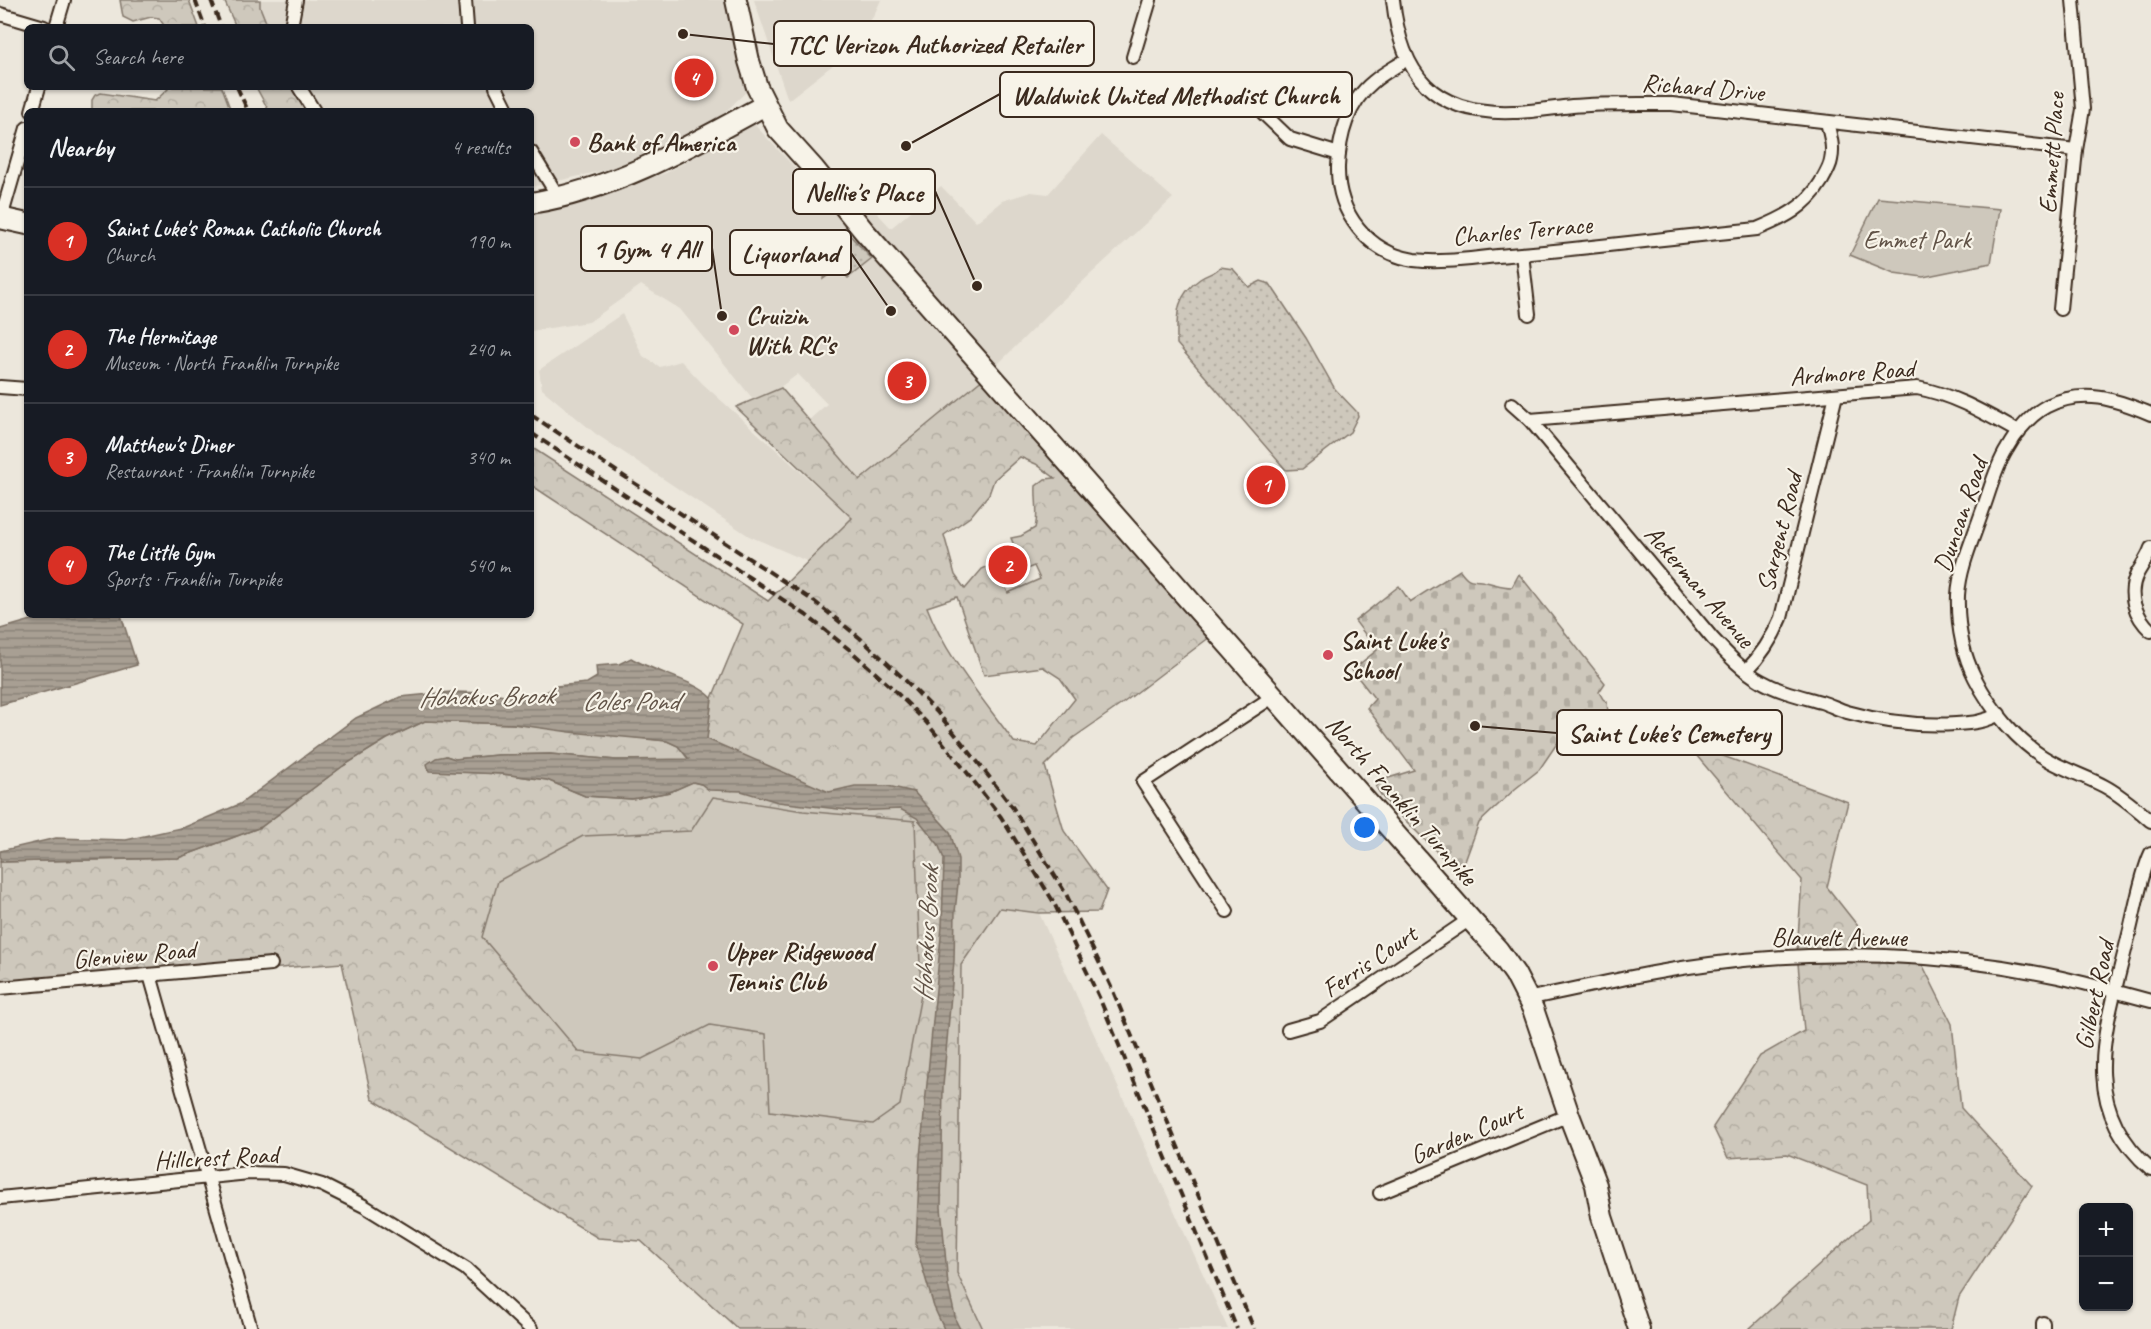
<!DOCTYPE html>
<meta charset="utf-8">
<style>
body{margin:0;font-family:Caveat,sans-serif;background:#20242c;color:#f1f3f6}
.controls{position:absolute;right:18px;bottom:18px;display:grid;overflow:hidden;border-radius:9px;box-shadow:0 2px 4px #0004}
.controls button{width:54px;height:54px;display:grid;place-items:center;padding:0;border:0;border-bottom:2px solid #363941;background:#171b24;color:#f1f3f6;font:30px sans-serif}
.you{position:absolute;left:1365px;top:828px;width:21px;height:21px;margin:-15px;border:4px solid #fff;border-radius:50%;background:#1a73e8;box-shadow:0 0 0 9px #1a73e833}
.badge{display:grid;place-items:center;width:39px;height:39px;border-radius:50%;background:#d93025;color:#fff;font-size:20px;font-weight:700}
.pin{position:absolute;translate:-50% -50%;border:3px solid #fff;box-shadow:0 2px 6px #0006}
.list{margin:0;padding:0;list-style:none}
h2{display:flex;justify-content:space-between;align-items:center;height:78px;margin:0;padding:0 24px;font-size:26px}
h2 small{font-size:20px;font-weight:400;color:#9ea1a6}
.list li{display:grid;grid-template-columns:39px 1fr auto;gap:18px;align-items:center;box-sizing:border-box;height:108px;padding:0 24px;border-top:2px solid #363941}
.list b{display:block;font-size:22px;white-space:nowrap}
.list p{margin:0;font-size:20px;white-space:nowrap;color:#9ea1a6}
.list em{font-size:20px;font-style:normal;color:#9ea1a6}
.icon{flex:none;width:33px;height:33px;fill:none;stroke:currentColor;stroke-width:2;stroke-linecap:round;stroke-linejoin:round}
.map{position:relative;flex:none;width:2151px;height:1329px;overflow:hidden}
.search{position:absolute;background:#171b24;box-shadow:0 2px 4px #0004;left:24px;top:24px;width:510px;height:66px;display:flex;align-items:center;gap:15px;box-sizing:border-box;padding:0 21px;border-radius:9px;color:#9ea1a6;font-size:22px}
.panel{position:absolute;background:#171b24;box-shadow:0 2px 4px #0004;left:24px;top:108px;width:510px;height:510px;border-radius:9px}
.map>svg:first-child{display:block}
.built{fill:#ddd7cc}
.grass{fill:url(#grass-dots);stroke:#84796d;stroke-width:1.5}
.forest{fill:url(#forest-crowns);stroke:#84796d;stroke-width:1.5;fill-rule:evenodd}
.cemetery{fill:url(#cemetery-stones);stroke:#84796d;stroke-width:1.5}
.green{fill:#cec8bc;stroke:#84796d;stroke-width:1.5}
.water{fill:url(#water-rules);stroke:#7c7064;stroke-width:1.5}
.lines{fill:none;stroke-linecap:round;stroke-linejoin:round}
.street-casing{stroke:#3b2a1e;stroke-width:16}
.primary-casing{stroke:#3b2a1e;stroke-width:24}
.street{stroke:#f7f3e8;stroke-width:12}
.primary{stroke:#f7f3e8;stroke-width:20}
.rail{stroke:#3b2a1e;stroke-width:4;stroke-dasharray:9 4.5;stroke-linecap:butt}
.poi-dot{fill:#d1495b;stroke:#f7f3e8;stroke-width:2}
.labels{text-anchor:middle;stroke-width:4.5;stroke-linejoin:round;paint-order:stroke}
.street-label{font-size:26px;fill:#3b2a1e;stroke:#f7f3e8}
.poi-label{font-size:26px;font-weight:bold;fill:#3b2a1e;stroke:#f7f3e8;text-anchor:start}
.park-label{font-size:26px;fill:#605246;stroke:#f7f3e8}
.water-label{font-size:27px;font-style:italic;fill:#615347;stroke:#f7f3e8}
.leader{fill:none;stroke:#3b2a1e;stroke-width:2}
.callout-dot{fill:#3b2a1e;stroke:#f7f3e8;stroke-width:2}
.callout{fill:#f7f3e8;stroke:#3b2a1e;stroke-width:2}
.callout-label{font-size:27px;text-anchor:middle;font-weight:bold;fill:#3b2a1e}
</style>
<div class="map">
<svg width="2151" height="1329" viewBox="0 0 2151 1329">
<defs>
<pattern id="grass-dots" width="8" height="8" patternUnits="userSpaceOnUse" patternTransform="scale(1.5)"><rect width="8" height="8" fill="#cec8bc"/><path d="M2 2h.1M6 6h.1" fill="none" stroke="#b2aca1" stroke-width="1.8" stroke-linecap="round"/></pattern>
<pattern id="forest-crowns" width="20" height="18" patternUnits="userSpaceOnUse" patternTransform="scale(1.5)"><rect width="20" height="18" fill="#cec8bc"/><path d="M2 6a3 3 0 1 1 6 0M12 15a3 3 0 1 1 6 0" fill="none" stroke="#b2aca1"/></pattern>
<pattern id="cemetery-stones" width="16" height="16" patternUnits="userSpaceOnUse" patternTransform="scale(1.5)"><rect width="16" height="16" fill="#cec8bc"/><path d="M2 7V4a2 2 0 0 1 4 0v3zM10 15v-3a2 2 0 0 1 4 0v3z" fill="#b2aca1"/></pattern>
<pattern id="water-rules" width="6" height="5" patternUnits="userSpaceOnUse" patternTransform="scale(1.5)"><rect width="6" height="5" fill="#a89f93"/><path d="M0 2.5h6" fill="none" stroke="#8a8277"/></pattern>
</defs>
<rect width="100%" height="100%" fill="#ece7dc"/>
<filter id="ink" filterUnits="userSpaceOnUse"><feTurbulence type="fractalNoise" baseFrequency=".0167" numOctaves="2"/><feDisplacementMap in="SourceGraphic" scale="12" xChannelSelector="R" yChannelSelector="G"/><feConvolveMatrix kernelMatrix="1 2 1 2 8 2 1 2 1" color-interpolation-filters="sRGB"/></filter>
<g filter="url(#ink)">
<g class="built">
<path d="M 256,0 L 731,0 L 750,88 L 720,117 L 615,168 L 531,187 L 531,111 L 324,111 L 307,87 L 531,87 L 531,27 L 268,27 Z"/>
<path d="M 754,0 L 881,0 L 873,17 L 838,61 L 788,100 Z"/>
<path d="M 754,124 L 824,199 L 850,184 L 891,228 L 941,186 L 976,222 L 1002,201 L 1031,192 L 1048,194 L 1101,135 L 1173,198 L 1053,309 L 984,378 L 860,480 L 809,420 L 827,404 L 798,374 L 757,404 L 680,309 L 641,285 L 589,322 L 531,331 L 531,215 L 666,173 Z"/>
<path d="M 622,314 L 643,356 L 660,367 L 681,361 L 703,384 L 852,518 L 809,562 L 749,536 L 596,434 L 542,389 L 539,370 Z"/>
<path d="M 1000,908 L 1039,913 L 1228,1329 L 983,1329 L 957,1273 L 961,965 Z"/>
</g>
<g class="grass">
<path d="M 844,229 L 872,259 L 848,278 L 840,270 L 842,269 L 840,267 L 823,279 L 824,274 L 818,267 L 813,267 L 807,259 Z"/>
<path d="M 1220,267 L 1233,269 L 1249,287 L 1261,281 L 1270,284 L 1306,338 L 1335,389 L 1357,412 L 1358,416 L 1350,432 L 1302,469 L 1286,470 L 1177,344 C 1177,316 1174,297 1200,279 C 1207,274 1214,274 1220,267 Z"/>
</g>
<g class="forest">
<path d="M 120,0 L 189,0 L 199,27 L 165,27 L 159,18 L 151,17 L 133,22 L 123,17 Z"/>
<path d="M 224,0 L 260,0 L 260,7 L 268,27 L 236,27 Z"/>
<path d="M 165,87 L 222,87 L 231,111 L 92,111 L 92,100 L 95,95 L 101,93 L 155,101 L 168,89 Z"/>
<path d="M 256,87 L 302,87 L 307,111 L 269,111 Z"/>
<path d="M 984,378 L 1210,637 L 1119,706 L 1073,738 L 1045,766 L 1064,831 L 1107,890 L 1099,912 L 1039,913 L 1000,908 L 961,965 L 957,1273 L 983,1329 L 738,1329 L 641,1241 L 598,1238 L 372,1099 L 342,963 L 0,991 L 0,862 L 178,858 L 261,827 L 343,766 L 387,739 L 425,721 L 513,724 L 667,741 L 678,746 L 689,760 L 616,760 L 550,754 L 497,755 L 455,759 L 446,756 L 442,771 L 503,774 L 547,780 L 585,796 L 632,799 L 670,792 L 692,782 L 701,784 L 712,698 L 743,624 L 531,485 L 531,447 L 768,601 L 852,518 L 736,407 L 781,388 L 860,480 ZM 1020,457 L 1036,464 L 1055,478 L 1045,479 L 1036,486 C 1035,501 1039,513 1035,528 L 1021,536 L 1011,538 L 1024,570 L 1034,566 L 1040,579 L 1008,593 L 1001,576 L 1007,573 L 1004,566 L 996,570 L 993,564 L 982,569 L 965,589 L 955,575 L 944,535 L 970,517 L 989,494 L 994,480 ZM 957,597 L 984,675 L 1043,667 L 1060,678 L 1075,699 L 1037,746 L 1014,742 C 983,699 946,657 927,607 Z"/>
<path d="M 1685,742 L 1848,802 L 1827,887 L 1876,949 L 1918,956 L 1952,1024 L 1961,1108 L 2032,1186 L 1959,1297 L 1951,1329 L 1749,1329 L 1869,1220 L 1867,1185 L 1787,1154 L 1728,1158 L 1713,1127 L 1760,1056 L 1804,1031 L 1797,952 L 1802,880 Z"/>
</g>
<path class="cemetery" d="M 1460,570 C 1471,585 1471,578 1486,582 C 1496,584 1501,587 1512,587 L 1519,574 L 1605,683 L 1599,692 L 1603,699 L 1607,702 L 1608,713 L 1604,718 L 1596,715 L 1594,711 L 1584,709 L 1575,717 L 1539,770 L 1515,789 L 1479,823 L 1460,875 L 1383,798 L 1376,787 L 1382,780 L 1414,770 L 1367,708 L 1375,699 L 1352,670 L 1377,650 L 1355,621 L 1399,586 L 1410,602 Z"/>
<g class="green">
<path d="M 1878,198 L 2000,209 L 1991,263 L 1923,277 L 1894,273 L 1850,255 Z"/>
<path d="M 713,797 L 803,811 L 915,821 L 921,995 L 900,1105 L 873,1124 L 770,1111 L 766,1034 L 710,1025 L 642,1059 L 579,1052 L 482,937 L 498,881 L 583,836 L 691,831 Z"/>
</g>
<g class="water">
<path d="M 49,615 L 121,615 L 137,665 L 0,705 L 0,629 Z"/>
<path d="M 631,658 C 654,672 697,681 712,698 L 707,739 L 829,792 L 855,786 L 888,786 L 914,792 L 950,832 L 958,859 L 958,884 L 955,912 L 954,961 L 943,1086 L 941,1207 L 948,1285 L 956,1321 L 960,1329 L 944,1329 L 934,1307 L 916,1246 L 920,1157 L 942,926 L 944,859 L 938,844 L 917,818 L 900,809 L 855,811 L 778,802 L 741,791 L 709,790 L 701,784 L 693,782 L 670,792 L 632,799 L 585,796 L 547,780 L 503,774 L 429,771 L 427,764 L 436,758 L 446,756 L 455,759 L 497,755 L 550,754 L 616,760 L 689,759 L 678,746 L 667,741 L 570,732 L 513,724 L 425,721 L 387,739 L 343,766 L 261,827 L 178,858 L 0,862 L 0,851 L 56,838 L 126,840 L 185,827 L 240,804 L 356,718 L 400,697 L 451,692 L 493,693 L 526,699 L 545,693 L 556,686 L 587,683 L 597,677 L 596,666 L 619,664 Z"/>
</g>
<g class="lines">
<g class="street-casing">
<g id="street">
<path d="M 465,0 L 467,27"/>
<path d="M 1393,0 C 1401,75 1433,115 1513,112 C 1532,112 1552,108 1572,106 C 1605,103 1639,104 1672,104 L 2076,150"/>
<path d="M 0,14 L 44,27"/>
<path d="M 56,27 L 64,0"/>
<path d="M 291,27 L 296,0"/>
<path d="M 1133,57 L 1150,0"/>
<path d="M 1407,59 C 1396,67 1383,73 1373,82 C 1348,102 1339,137 1338,167 C 1337,213 1368,253 1414,260 C 1445,264 1479,257 1509,255 C 1592,248 1675,237 1757,229 C 1784,218 1806,207 1821,182 C 1825,175 1830,167 1831,160 C 1834,147 1830,135 1827,122"/>
<path d="M 299,87 L 314,111"/>
<path d="M 496,87 L 508,111"/>
<path d="M 1247,88 L 1263,113 L 1290,139 L 1339,154"/>
<path d="M 32,111 L 39,87"/>
<path d="M 531,152 L 559,198"/>
<path d="M 1,218 L 27,128"/>
<path d="M 1522,254 L 1529,314"/>
<path d="M 2060,309 L 2076,150 L 2083,109 L 2073,0"/>
<path d="M 0,387 L 27,389"/>
<path d="M 1512,404 L 1530,420 L 1713,639 C 1728,655 1742,670 1761,681 C 1780,692 1800,696 1821,702 C 1830,705 1838,709 1847,712 C 1882,722 1919,726 1956,724 C 1972,723 1985,722 1999,714"/>
<path d="M 2151,414 C 2115,399 2084,388 2047,406 C 2030,415 2016,433 2007,449 C 1995,468 1990,491 1982,512 C 1973,539 1960,566 1958,595 C 1957,624 1962,652 1975,678 C 1991,710 2019,744 2050,761 C 2068,771 2087,777 2104,786 C 2121,795 2137,809 2151,821"/>
<path d="M 1530,420 L 1917,388 C 1955,395 1986,414 2019,432"/>
<path d="M 2151,548 C 2148,557 2142,565 2137,574 C 2127,595 2135,616 2151,631"/>
<path d="M 1746,671 C 1762,655 1772,639 1781,618 L 1836,395"/>
<path d="M 2151,853 C 2140,876 2134,917 2127,942 C 2107,1025 2075,1104 2151,1169"/>
<path d="M 1227,911 L 1143,782 L 1274,696"/>
<path d="M 150,975 L 251,1329"/>
<path d="M 0,988 L 271,964"/>
<path d="M 1527,999 C 1588,986 1649,972 1710,964 C 1824,949 1946,953 2058,977 C 2090,984 2120,993 2151,1001"/>
<path d="M 1288,1030 L 1320,1021 L 1470,919"/>
<path d="M 1380,1193 L 1569,1115"/>
<path d="M 0,1198 L 249,1173 L 284,1174 L 322,1185 L 364,1206 L 466,1269 L 531,1329"/>
<path d="M 2043,1323 L 2043,1329"/>
</g>
</g>
<g class="primary-casing">
<g id="primary">
<path d="M 736,0 L 749,61 L 757,87 L 778,129 L 814,169 L 864,231 L 1470,919 L 1498,950 L 1515,974 L 1533,1009 L 1569,1115 L 1596,1185 L 1602,1217 L 1639,1329"/>
<path d="M 531,203 C 616,189 690,146 765,105"/>
<path d="M 0,218 L 27,224"/>
</g>
</g>
<use href="#street" class="street"/>
<use href="#primary" class="primary"/>
<g class="rail">
<path d="M 195,0 L 205,27"/>
<path d="M 211,0 L 221,27"/>
<path d="M 237,87 L 248,111"/>
<path d="M 531,415 L 815,602 L 860,638 L 901,676 L 937,712 L 980,765 L 1013,808 L 1066,894 L 1113,991 L 1254,1329"/>
<path d="M 531,433 L 806,615 L 850,650 L 890,686 L 926,722 L 969,775 L 1001,817 L 1053,901 L 1099,997 L 1237,1329"/>
</g>
</g>
</g>
<g class="poi-dot">
<circle cx="575" cy="142" r="6"/>
<circle cx="734" cy="330" r="6"/>
<circle cx="1328" cy="655" r="6"/>
<circle cx="713" cy="966" r="6"/>
</g>
<g class="labels">
<g class="street-label">
<text transform="translate(1703 87) rotate(5)" y="9">Richard Drive</text>
<text transform="translate(2051 153) rotate(-86)" y="9">Emmett Place</text>
<text transform="translate(1522 230) rotate(-5)" y="9">Charles Terrace</text>
<text transform="translate(1852 372) rotate(-4)" y="9">Ardmore Road</text>
<text transform="translate(1960 515) rotate(-71)" y="9">Duncan Road</text>
<text transform="translate(1779 532) rotate(-76)" y="9">Sargent Road</text>
<text transform="translate(1700 586) rotate(49)" y="9">Ackerman Avenue</text>
<text transform="translate(1402 800) rotate(49)" y="9">North Franklin Turnpike</text>
<text x="1839" y="946">Blauvelt Avenue</text>
<text transform="translate(134 954) rotate(-5)" y="9">Glenview Road</text>
<text transform="translate(1369 961) rotate(-34)" y="9">Ferris Court</text>
<text transform="translate(2094 995) rotate(-78)" y="9">Gilbert Road</text>
<text transform="translate(1466 1133) rotate(-23)" y="9">Garden Court</text>
<text transform="translate(216 1157) rotate(-3)" y="9">Hillcrest Road</text>
</g>
<g class="poi-label">
<text x="587" y="151">Bank of America</text>
<text x="746" y="324">Cruizin<tspan x="746" dy="30">With RC's</tspan></text>
<text x="1340" y="649">Saint Luke's<tspan x="1340" dy="30">School</tspan></text>
<text x="725" y="960">Upper Ridgewood<tspan x="725" dy="30">Tennis Club</tspan></text>
</g>
<g class="park-label">
<text x="1917" y="248">Emmet Park</text>
</g>
<g class="water-label">
<text transform="translate(486 696) rotate(-1)" y="9">Hohokus Brook</text>
<text x="630" y="710">Coles Pond</text>
<text transform="translate(926 934) rotate(-87)" y="9">Hohokus Brook</text>
</g>
</g>
<path class="leader" d="M683 34L774 44M906 146L1000 94M977 286L935 191M722 316L712 248M891 311L851 253M1475 726L1557 733"/>
<g class="callout-dot">
<circle cx="683" cy="34" r="6"/>
<circle cx="906" cy="146" r="6"/>
<circle cx="977" cy="286" r="6"/>
<circle cx="722" cy="316" r="6"/>
<circle cx="891" cy="311" r="6"/>
<circle cx="1475" cy="726" r="6"/>
</g>
<g class="callout">
<rect x="774" y="21" width="320" height="45" rx="6"/>
<rect x="1000" y="72" width="352" height="45" rx="6"/>
<rect x="793" y="169" width="142" height="45" rx="6"/>
<rect x="581" y="226" width="131" height="45" rx="6"/>
<rect x="730" y="230" width="121" height="45" rx="6"/>
<rect x="1557" y="710" width="225" height="45" rx="6"/>
</g>
<g class="callout-label">
<text x="934" y="53">TCC Verizon Authorized Retailer</text>
<text x="1176" y="104">Waldwick United Methodist Church</text>
<text x="864" y="201">Nellie's Place</text>
<text x="646" y="258">1 Gym 4 All</text>
<text x="790" y="262">Liquorland</text>
<text x="1669" y="742">Saint Luke's Cemetery</text>
</g>
</svg>
<div class="controls">
<button>+</button>
<button>−</button>
</div>
<div class="you"></div>
<div class="pin badge" style="left:1266px;top:485px">1</div>
<div class="pin badge" style="left:1008px;top:565px">2</div>
<div class="pin badge" style="left:907px;top:381px">3</div>
<div class="pin badge" style="left:694px;top:78px">4</div>
<div class="search"><svg class="icon" aria-label="search" viewBox="0 0 24 24"><circle cx="10" cy="10" r="6"/><path d="M15 15l6 6"/></svg>Search here</div>
<section class="panel">
<h2>Nearby<small>4 results</small></h2>
<ul class="list">
<li><span class="badge">1</span><div><b>Saint Luke's Roman Catholic Church</b><p>Church</p></div><em>190 m</em></li>
<li><span class="badge">2</span><div><b>The Hermitage</b><p>Museum · North Franklin Turnpike</p></div><em>240 m</em></li>
<li><span class="badge">3</span><div><b>Matthew's Diner</b><p>Restaurant · Franklin Turnpike</p></div><em>340 m</em></li>
<li><span class="badge">4</span><div><b>The Little Gym</b><p>Sports · Franklin Turnpike</p></div><em>540 m</em></li>
</ul>
</section>
</div>
